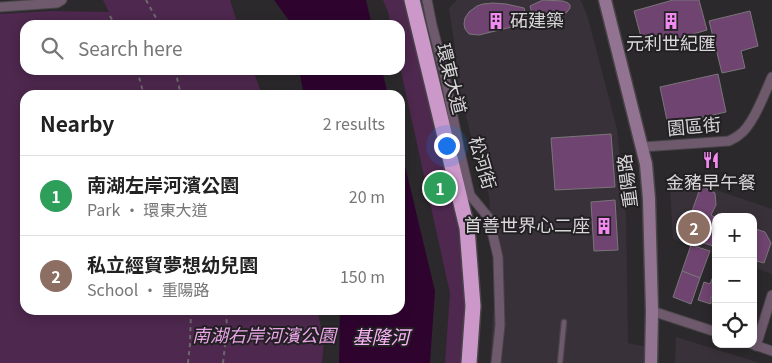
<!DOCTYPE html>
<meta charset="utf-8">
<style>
body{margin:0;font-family:Georgia,"Noto Sans TC",serif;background:#f2f2f2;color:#222}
.controls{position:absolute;right:15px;bottom:15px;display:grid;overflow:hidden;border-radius:10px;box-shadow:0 2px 12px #0003}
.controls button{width:45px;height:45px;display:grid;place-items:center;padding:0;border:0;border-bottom:1px solid #e0e0e0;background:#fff;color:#222;font:25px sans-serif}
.you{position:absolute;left:446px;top:145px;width:18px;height:18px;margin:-12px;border:4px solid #fff;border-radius:50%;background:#1a73e8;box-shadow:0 0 0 8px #1a73e833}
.badge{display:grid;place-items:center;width:32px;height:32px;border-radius:50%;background:#805180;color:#fff;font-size:16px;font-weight:700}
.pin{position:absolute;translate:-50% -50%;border:2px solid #fff;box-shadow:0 1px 5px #0006}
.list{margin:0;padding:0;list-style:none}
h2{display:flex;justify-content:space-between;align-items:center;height:65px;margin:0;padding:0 20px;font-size:21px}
h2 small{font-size:16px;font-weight:400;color:#767676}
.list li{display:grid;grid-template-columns:32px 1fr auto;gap:15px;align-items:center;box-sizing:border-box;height:80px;padding:0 20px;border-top:1px solid #e0e0e0}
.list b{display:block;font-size:19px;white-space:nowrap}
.list p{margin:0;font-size:16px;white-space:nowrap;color:#767676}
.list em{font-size:16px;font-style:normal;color:#767676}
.icon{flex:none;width:28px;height:28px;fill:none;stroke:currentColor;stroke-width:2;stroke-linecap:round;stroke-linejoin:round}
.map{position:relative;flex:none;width:772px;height:363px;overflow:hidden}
.search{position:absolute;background:#fff;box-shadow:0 2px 12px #0003;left:20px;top:20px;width:385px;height:55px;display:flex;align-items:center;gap:12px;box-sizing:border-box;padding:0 18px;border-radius:15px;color:#767676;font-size:19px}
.panel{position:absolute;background:#fff;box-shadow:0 2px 12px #0003;left:20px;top:90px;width:385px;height:225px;border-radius:15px}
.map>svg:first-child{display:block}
.built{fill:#393139}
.green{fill:#4e284e}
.water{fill:#2e042f}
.building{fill:#704470;stroke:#797679}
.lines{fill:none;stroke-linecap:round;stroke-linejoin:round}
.lane-casing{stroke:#484548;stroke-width:7}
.street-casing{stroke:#484548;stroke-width:11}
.secondary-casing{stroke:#484548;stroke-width:15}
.highway-casing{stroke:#484548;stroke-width:18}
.path{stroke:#6c6a6c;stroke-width:2;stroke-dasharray:4 4;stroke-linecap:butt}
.lane{stroke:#6e596d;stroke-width:4.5}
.street{stroke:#6e596d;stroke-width:9}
.secondary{stroke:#937392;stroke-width:12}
.highway{stroke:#cb98c9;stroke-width:15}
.labels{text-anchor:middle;stroke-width:4;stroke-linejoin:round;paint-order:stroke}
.poi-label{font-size:18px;fill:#d9d7d9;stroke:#222022}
.street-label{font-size:18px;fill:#d9d7d9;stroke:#222022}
.park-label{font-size:18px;font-style:italic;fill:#eaa5e8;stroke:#222022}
.water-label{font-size:19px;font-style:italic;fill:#f9b3f7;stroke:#222022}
</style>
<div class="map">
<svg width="772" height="363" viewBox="0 0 772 363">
<rect width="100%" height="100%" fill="#2c292c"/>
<g class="built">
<path d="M 457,0 L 580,0 L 582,3 L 588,18 L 617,129 L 626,216 L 628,343 L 646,347 L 645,363 L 490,363 L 495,286 L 489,196 L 478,140 L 472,140 L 450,49 L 455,48 L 449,8 Z"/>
<path d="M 701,185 L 772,209 L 772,274 L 753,267 L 753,217 L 716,217 L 716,254 L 673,239 L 670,187 Z"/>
<path d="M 676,337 L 760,363 L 675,363 Z"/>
</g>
<g class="green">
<path d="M 103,0 L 230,0 L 238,25 L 25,25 L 25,70 L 253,70 L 262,95 L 25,95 L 25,310 L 317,310 L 324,339 L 322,363 L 0,363 L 0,14 L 50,11 L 109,12 Z"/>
<path d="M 383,0 L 406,0 L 448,150 L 468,313 L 465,363 L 445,363 L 450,293 L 400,67 L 400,25 L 391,25 L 388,12 Z"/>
</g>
<g class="water">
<path d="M 274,0 L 366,0 L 372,25 L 291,25 L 290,22 Z"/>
<path d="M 299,70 L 382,70 L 388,95 L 304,95 Z"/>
<path d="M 400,145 L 435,291 L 430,363 L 339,363 L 340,310 L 400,310 Z"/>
</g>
<g class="building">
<path d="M 543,0 L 563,1 L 568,3 L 570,5 L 570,8 L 567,12 L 554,19 L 534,21 L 530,6 Z"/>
<path d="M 673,0 L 699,0 L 707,30 L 644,48 L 634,11 Z"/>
<path d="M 493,3 L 506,4 L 524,8 L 528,23 L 479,35 L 469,34 L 465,29 L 464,24 L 465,18 L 469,12 L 477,6 L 483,4 Z"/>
<path d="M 750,11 L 758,46 L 741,51 L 745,68 L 722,73 L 709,21 Z"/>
<path d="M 718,74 L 726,112 L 668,125 L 660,87 Z"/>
<path d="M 611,134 L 615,187 L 555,190 L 551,138 Z"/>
<path d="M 701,186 L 715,193 L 716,205 L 711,215 L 716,218 L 716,247 L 683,236 Z"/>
<path d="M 615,200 L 618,250 L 594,251 L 591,202 Z"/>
<path d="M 753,228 L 765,232 L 771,243 L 764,263 L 753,260 Z"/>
<path d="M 691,245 L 710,251 L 700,278 L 682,271 Z"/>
<path d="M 682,271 L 700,278 L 691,304 L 673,297 Z"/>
<path d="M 714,274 L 716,274 L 716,298 L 711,297 L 711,304 L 698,300 L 704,282 L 710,284 Z"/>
</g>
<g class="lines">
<g class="lane-casing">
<path id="lane" d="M 560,363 L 564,322"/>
</g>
<g class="street-casing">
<g id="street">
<path d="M 427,0 L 432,25 L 444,72 L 460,152 L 470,195 L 489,218 L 498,257 L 500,325 L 496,363"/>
<path d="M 0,7 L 57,3 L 62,0"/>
<path d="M 642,147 L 729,141 C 732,139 736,138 739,135 C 753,126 765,92 772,77"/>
<path d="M 652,311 L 716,332"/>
<path d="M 752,344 L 772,351"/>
<path d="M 756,346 L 772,295"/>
</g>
</g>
<g class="secondary-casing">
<path id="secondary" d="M 605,0 L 646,164 L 649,199 L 652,311 L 651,363"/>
</g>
<g class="highway-casing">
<path id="highway" d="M 412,0 L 467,228 L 473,306 L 469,363"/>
</g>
<g class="path">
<path d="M 146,0 L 160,25"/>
<path d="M 110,16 L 115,25"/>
<path d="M 137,70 L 144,95"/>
<path d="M 175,70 L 181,95"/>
<path d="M 188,363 L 190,344 L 191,310"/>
<path d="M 223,363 L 227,329 L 226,310"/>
</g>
<use href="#lane" class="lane"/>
<use href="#street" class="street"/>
<use href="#secondary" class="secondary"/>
<use href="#highway" class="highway"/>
</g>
<defs>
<g id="building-bare" transform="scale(1.35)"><path d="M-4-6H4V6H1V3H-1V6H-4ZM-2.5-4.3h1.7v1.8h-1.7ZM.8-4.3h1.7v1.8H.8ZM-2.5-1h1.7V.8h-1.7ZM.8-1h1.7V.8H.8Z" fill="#f38af2" stroke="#222022" stroke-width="2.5" paint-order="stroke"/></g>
<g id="restaurant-bare" transform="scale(1.35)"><path d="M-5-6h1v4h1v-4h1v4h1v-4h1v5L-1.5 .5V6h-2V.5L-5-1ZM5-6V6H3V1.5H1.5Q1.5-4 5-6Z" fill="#f38af2" stroke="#222022" stroke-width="2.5" paint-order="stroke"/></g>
</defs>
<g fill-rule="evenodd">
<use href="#building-bare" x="496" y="21"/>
<use href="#building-bare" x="671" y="21"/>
<use href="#restaurant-bare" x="711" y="160"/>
<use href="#building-bare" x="604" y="226"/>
</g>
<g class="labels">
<g class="poi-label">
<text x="510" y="27" text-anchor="start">砳建築</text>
<text x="671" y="50">元利世紀匯</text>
<text x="711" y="189">金豬早午餐</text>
<text x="590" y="232" text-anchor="end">首善世界心二座</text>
</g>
<g class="street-label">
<text transform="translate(451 79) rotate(76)" y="6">環東大道</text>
<text transform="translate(694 127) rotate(-5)" y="6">園區街</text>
<text transform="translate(482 163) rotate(74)" y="6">松河街</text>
<text transform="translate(628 181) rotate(-97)" y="6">重陽路</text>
</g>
<g class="park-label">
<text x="264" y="342">南湖右岸河濱公園</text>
</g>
<g class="water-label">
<text x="381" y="344">基隆河</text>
</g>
</g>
</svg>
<div class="controls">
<button>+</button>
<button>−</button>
<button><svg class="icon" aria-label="locate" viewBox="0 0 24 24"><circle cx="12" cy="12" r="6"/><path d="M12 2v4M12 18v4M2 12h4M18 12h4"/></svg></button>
</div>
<div class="you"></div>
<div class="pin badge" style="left:440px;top:188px;background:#2e9e5b">1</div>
<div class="pin badge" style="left:694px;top:228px;background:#8d6e63">2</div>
<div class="search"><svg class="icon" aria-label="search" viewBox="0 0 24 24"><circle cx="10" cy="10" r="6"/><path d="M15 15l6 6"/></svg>Search here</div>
<section class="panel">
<h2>Nearby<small>2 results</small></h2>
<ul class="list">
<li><span class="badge" style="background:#2e9e5b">1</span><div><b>南湖左岸河濱公園</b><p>Park · 環東大道</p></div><em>20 m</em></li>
<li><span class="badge" style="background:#8d6e63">2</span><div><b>私立經貿夢想幼兒園</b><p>School · 重陽路</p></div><em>150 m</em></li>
</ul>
</section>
</div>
